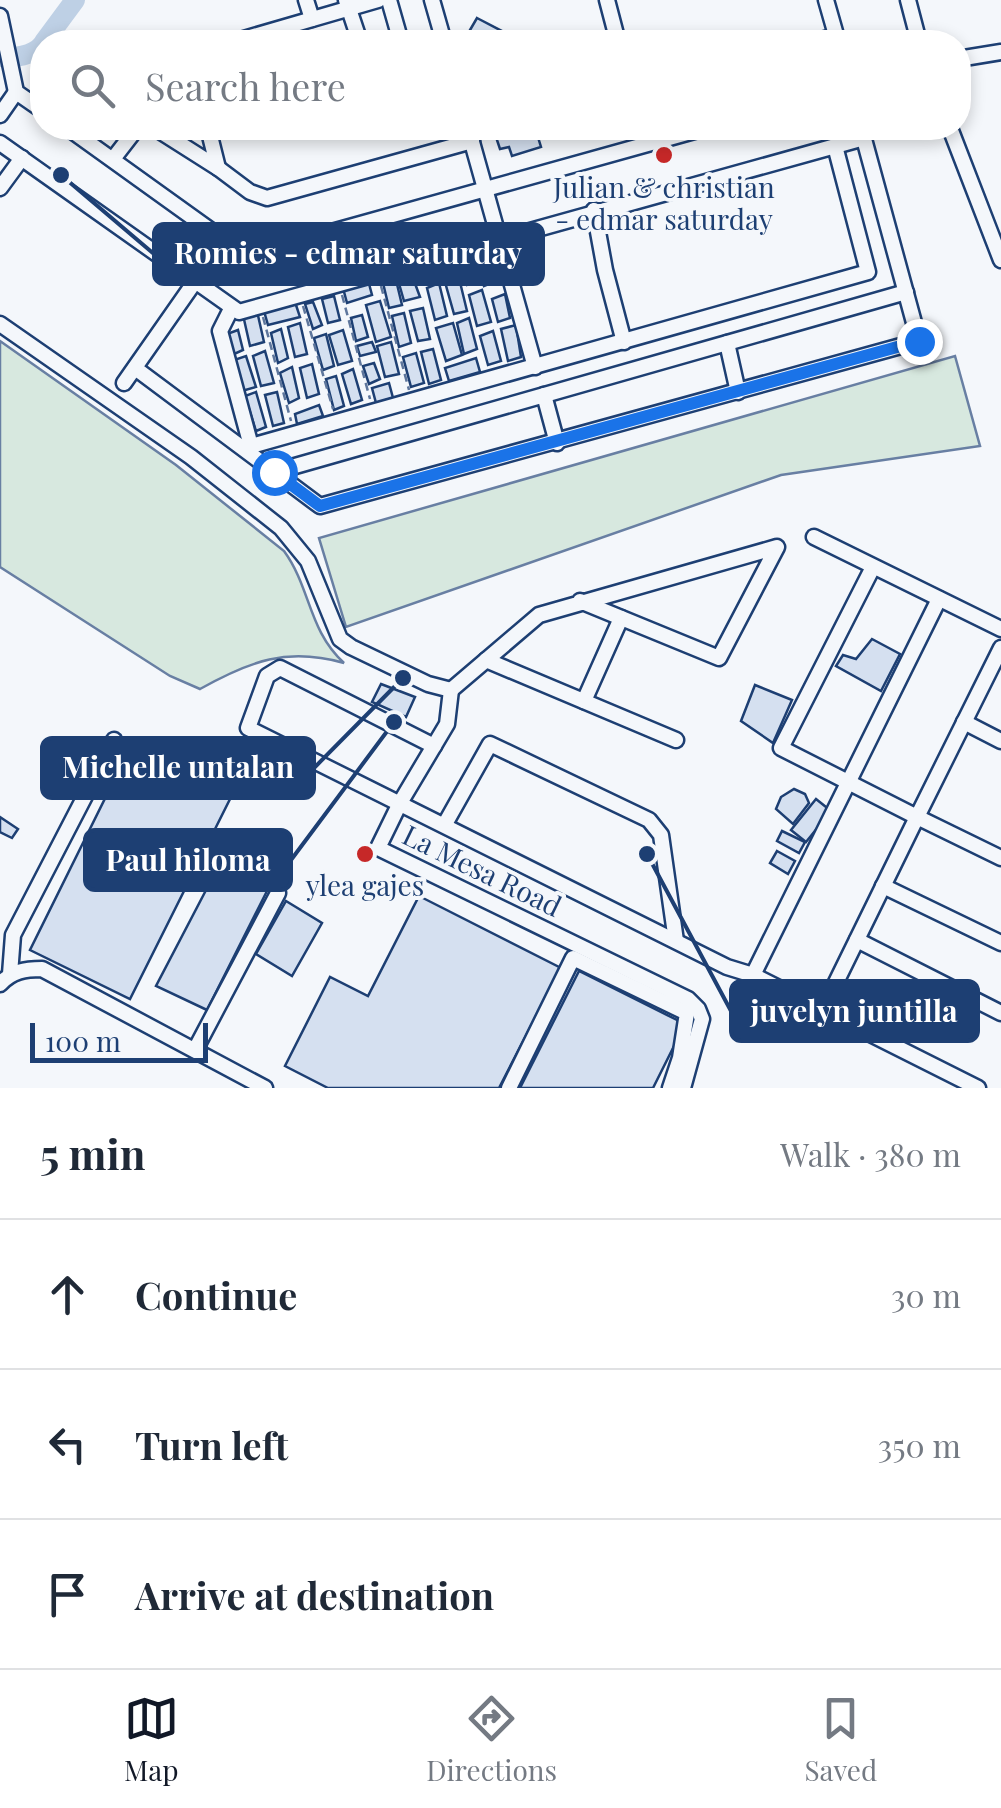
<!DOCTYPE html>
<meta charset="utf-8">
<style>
body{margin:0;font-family:"Playfair Display",serif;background:#f2f2f3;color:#1f2937}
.scale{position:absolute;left:30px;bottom:25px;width:178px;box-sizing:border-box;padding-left:10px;border:5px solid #1d3f73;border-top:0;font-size:28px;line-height:35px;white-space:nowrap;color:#1d3f73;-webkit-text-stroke:8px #f4f7fb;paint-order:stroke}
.stop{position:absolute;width:30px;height:30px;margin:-22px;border:8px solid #1a73e8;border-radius:50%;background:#fff}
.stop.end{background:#1a73e8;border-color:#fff;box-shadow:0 2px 10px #0008}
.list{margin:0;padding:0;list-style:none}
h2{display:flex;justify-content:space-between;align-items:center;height:130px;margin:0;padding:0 40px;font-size:42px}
h2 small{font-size:32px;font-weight:400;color:#747a83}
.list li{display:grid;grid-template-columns:65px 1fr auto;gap:30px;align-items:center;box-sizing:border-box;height:150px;padding:0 40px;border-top:2px solid #e0e1e3}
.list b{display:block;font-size:38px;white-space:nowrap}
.list em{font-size:32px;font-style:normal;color:#747a83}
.icon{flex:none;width:55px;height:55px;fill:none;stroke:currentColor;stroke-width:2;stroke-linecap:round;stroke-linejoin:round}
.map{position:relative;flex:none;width:1001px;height:1088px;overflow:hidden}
.search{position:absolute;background:#fff;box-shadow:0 5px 15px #0003;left:30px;right:30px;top:30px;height:110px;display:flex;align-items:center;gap:25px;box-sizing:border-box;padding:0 35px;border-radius:40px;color:#747a83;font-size:38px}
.sheet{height:580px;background:#fff}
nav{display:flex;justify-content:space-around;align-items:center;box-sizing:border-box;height:140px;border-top:2px solid #e0e1e3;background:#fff;font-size:28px;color:#747a83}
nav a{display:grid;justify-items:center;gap:5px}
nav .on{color:#111827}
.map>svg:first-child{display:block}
.green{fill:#d7e8df;stroke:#687fa3;stroke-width:2.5}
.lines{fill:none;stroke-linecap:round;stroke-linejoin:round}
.river{stroke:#bed0e5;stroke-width:20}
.building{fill:#d5e0f0;stroke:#1d3f73;stroke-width:2.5}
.minor-casing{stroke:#1d3f73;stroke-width:19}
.path{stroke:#5e769c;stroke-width:2.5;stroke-dasharray:8 5;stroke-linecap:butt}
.minor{stroke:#f4f7fb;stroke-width:14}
.route{stroke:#1a73e8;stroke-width:12}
.poi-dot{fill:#c62828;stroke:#f4f7fb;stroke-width:4}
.labels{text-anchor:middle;stroke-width:8;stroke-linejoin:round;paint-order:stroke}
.poi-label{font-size:28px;fill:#1d3f73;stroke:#f4f7fb}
.street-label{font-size:28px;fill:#1d3f73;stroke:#f4f7fb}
.leader{fill:none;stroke:#1d3f73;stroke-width:4}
.callout-dot{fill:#1d3f73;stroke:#f4f7fb;stroke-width:4}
.callout{fill:#1d3f73;stroke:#1d3f73;stroke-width:4}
.callout-label{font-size:30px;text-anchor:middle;font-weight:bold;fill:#fff}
</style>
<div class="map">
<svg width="1001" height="1088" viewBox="0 0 1001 1088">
<rect width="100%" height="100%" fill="#f4f7fb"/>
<g class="green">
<path d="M 0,341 L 176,465 L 284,551 C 311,588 308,630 344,663 C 287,647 250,661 200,689 L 170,676 L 0,567 Z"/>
<path d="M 955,356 L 980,446 L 781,475 L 346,627 L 319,538 Z"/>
</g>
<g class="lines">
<g class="river">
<path d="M 44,42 L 75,0"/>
<path d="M 0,57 C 13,59 34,55 42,45"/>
</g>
</g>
<g class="building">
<path d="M 477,18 L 523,42 L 463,42 Z"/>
<path d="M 493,128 L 544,128 L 545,132 L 537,134 L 541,147 L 512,156 L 509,147 L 500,149 Z"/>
<path d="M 491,250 L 499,280 L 484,286 L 478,255 Z"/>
<path d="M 472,256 L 479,281 L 467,285 L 460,260 Z"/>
<path d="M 410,270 L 420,297 L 404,301 L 396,273 Z"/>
<path d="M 459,278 L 467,311 L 454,314 L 445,282 Z"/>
<path d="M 368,280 L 372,295 L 347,303 L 343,288 Z"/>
<path d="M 396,280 L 402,305 L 389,308 L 383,283 Z"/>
<path d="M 439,283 L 447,316 L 435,320 L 427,288 Z"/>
<path d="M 482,290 L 491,322 L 477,326 L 469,295 Z"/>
<path d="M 505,294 L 510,318 L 498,322 L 492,299 Z"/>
<path d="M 334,296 L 340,320 L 328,323 L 322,299 Z"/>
<path d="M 380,301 L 391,337 L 376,342 L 366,305 Z"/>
<path d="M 295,302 L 300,317 L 268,325 L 264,311 Z"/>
<path d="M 313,302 L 322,325 L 313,329 L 305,304 Z"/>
<path d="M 423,308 L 430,339 L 418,341 L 410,311 Z"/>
<path d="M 257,311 L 264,342 L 250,346 L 243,315 Z"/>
<path d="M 404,313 L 411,343 L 399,347 L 392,316 Z"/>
<path d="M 362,315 L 368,337 L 356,341 L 351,318 Z"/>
<path d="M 469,318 L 477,349 L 464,354 L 457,323 Z"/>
<path d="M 300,323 L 307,354 L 295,357 L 288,327 Z"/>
<path d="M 453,323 L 462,355 L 446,361 L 436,328 Z"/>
<path d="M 516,325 L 521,357 L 508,361 L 501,329 Z"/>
<path d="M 281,329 L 288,358 L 278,363 L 271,333 Z"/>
<path d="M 238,330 L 243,350 L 232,355 L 227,334 Z"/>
<path d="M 343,330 L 352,361 L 338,365 L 329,335 Z"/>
<path d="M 493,331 L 501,361 L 488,365 L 480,336 Z"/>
<path d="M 326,334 L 334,366 L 323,370 L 314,338 Z"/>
<path d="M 372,342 L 376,352 L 360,356 L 357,346 Z"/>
<path d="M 391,342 L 399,374 L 385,377 L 377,346 Z"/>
<path d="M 433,349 L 441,380 L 429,384 L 421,352 Z"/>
<path d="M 265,351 L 274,383 L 261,386 L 253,356 Z"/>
<path d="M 416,353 L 424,383 L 411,387 L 403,357 Z"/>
<path d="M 246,356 L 256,387 L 242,391 L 234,360 Z"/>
<path d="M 476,358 L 480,372 L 449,381 L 445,368 Z"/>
<path d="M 374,363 L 380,379 L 369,384 L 363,366 Z"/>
<path d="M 312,364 L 319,394 L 307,398 L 300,368 Z"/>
<path d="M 292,367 L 299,398 L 289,403 L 280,373 Z"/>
<path d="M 353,369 L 362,400 L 351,404 L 342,374 Z"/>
<path d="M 336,376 L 344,406 L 334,410 L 326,379 Z"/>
<path d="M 389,383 L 393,398 L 376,403 L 372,388 Z"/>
<path d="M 256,392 L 266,427 L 256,431 L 245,396 Z"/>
<path d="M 277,392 L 284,423 L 273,426 L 265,395 Z"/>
<path d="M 319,405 L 323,416 L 297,424 L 295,414 Z"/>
<path d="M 872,639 L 900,654 L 881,691 L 836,666 L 843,655 L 856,659 Z"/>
<path d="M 381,684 L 415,697 L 406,717 L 372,702 Z"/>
<path d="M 755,685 L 792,700 L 773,743 L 741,721 Z"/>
<path d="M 130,748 L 231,797 L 130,999 L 30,950 Z"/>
<path d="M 794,789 L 805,794 L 809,803 L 793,824 L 776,809 L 781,797 Z"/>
<path d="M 816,799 L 831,811 L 806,842 L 791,830 Z"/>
<path d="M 0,817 L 18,829 L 12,838 L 0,832 Z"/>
<path d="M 782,831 L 805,842 L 799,853 L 777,841 Z"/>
<path d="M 777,851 L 795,861 L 788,874 L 770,863 Z"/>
<path d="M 216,871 L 267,891 L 207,1010 L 156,986 Z"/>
<path d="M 419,896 L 561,968 L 499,1088 L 328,1088 L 285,1066 L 330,977 L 368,996 Z"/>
<path d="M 286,901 L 322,923 L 292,976 L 256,954 Z"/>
<path d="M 579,971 L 685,1024 L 653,1088 L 520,1088 Z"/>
</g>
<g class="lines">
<g class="minor-casing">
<g id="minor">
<path d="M 306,0 L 312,19"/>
<path d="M 346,0 L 360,42"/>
<path d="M 389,0 L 401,42"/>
<path d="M 432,0 L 444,42"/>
<path d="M 607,0 L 618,42"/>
<path d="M 826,0 L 838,42"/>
<path d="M 908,0 L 919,42"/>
<path d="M 0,16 L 16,92 L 42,110"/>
<path d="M 233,42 L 378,0"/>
<path d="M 814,42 L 836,36"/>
<path d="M 958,59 L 1001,52"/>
<path d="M 0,115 L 16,92"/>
<path d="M 68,128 L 224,240 L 250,250 L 285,245 L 705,128"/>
<path d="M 155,128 L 218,168 L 208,128"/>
<path d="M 468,128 L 535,367"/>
<path d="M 950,128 L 1001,260"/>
<path d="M 0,143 L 239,312 L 864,138"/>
<path d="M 113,159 L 137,128"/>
<path d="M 218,168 L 250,192 L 267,198 L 472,141"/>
<path d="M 0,188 L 22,158"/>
<path d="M 594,210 L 605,270 L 624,342"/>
<path d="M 231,309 L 220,331 L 251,446 L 868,272 L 835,146"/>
<path d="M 0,324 L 191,457 L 281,528 L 308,561 L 340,639 L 351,647 L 428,684 L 451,690 L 447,724 L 400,803 L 378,848 L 688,999 L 698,1009 L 702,1019 L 683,1088"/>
<path d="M 727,343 L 738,392"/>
<path d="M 135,368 L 320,506 L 919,341 L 861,128"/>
<path d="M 124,383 L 224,240"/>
<path d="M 544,395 L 557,443"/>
<path d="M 274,472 L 906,292"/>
<path d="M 814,537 L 1001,629"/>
<path d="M 873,567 L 781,748 L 917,817 L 1001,648"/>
<path d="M 486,660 L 676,740"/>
<path d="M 451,690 L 539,615 L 777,547 L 719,658 L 580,601"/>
<path d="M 584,701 L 621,618"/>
<path d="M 964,722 L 1001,741"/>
<path d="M 434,746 L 280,668 L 267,676 L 248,728 L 727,967 L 753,975 L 978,1088"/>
<path d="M 445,824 L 490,744 L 649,820 L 661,835 L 676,941"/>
<path d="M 883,886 L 1001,943"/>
<path d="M 857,940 L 1001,1013"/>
<path d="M 10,974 L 13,935 L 114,740"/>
<path d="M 753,975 L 939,599"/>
<path d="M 0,984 C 12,971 25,969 42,969 L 265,1088"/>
<path d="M 823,1009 L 917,817 L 1001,858"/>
<path d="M 195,1050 L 278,893"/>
<path d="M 509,1088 L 573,958 L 687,1013 L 680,1058 L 670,1088"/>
</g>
</g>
<g class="path">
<path d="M 381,286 L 409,390"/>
<path d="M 342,295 L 370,399"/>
<path d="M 303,306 L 333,409"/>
<path d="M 263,317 L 291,421"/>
</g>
<use href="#minor" class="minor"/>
</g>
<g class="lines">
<path class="route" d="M 274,472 L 320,506 L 919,341"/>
</g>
<g class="poi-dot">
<circle cx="664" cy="155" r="10"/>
<circle cx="365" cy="854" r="10"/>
</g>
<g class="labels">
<g class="poi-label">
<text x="664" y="198">Julian &amp; christian<tspan x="664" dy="32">- edmar saturday</tspan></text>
<text x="365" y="896">ylea gajes</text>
</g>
<g class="street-label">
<text transform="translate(482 871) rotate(26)" y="10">La Mesa Road</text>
</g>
</g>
<path class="leader" d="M61 175L154 254M403 678L314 768M394 722L291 860M647 854L731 1011"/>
<g class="callout-dot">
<circle cx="61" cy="175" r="10"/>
<circle cx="403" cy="678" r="10"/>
<circle cx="394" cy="722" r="10"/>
<circle cx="647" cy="854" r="10"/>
</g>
<g class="callout">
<rect x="154" y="224" width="389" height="60" rx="10"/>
<rect x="42" y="738" width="272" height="60" rx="10"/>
<rect x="85" y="830" width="206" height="60" rx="10"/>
<rect x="731" y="981" width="247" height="60" rx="10"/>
</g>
<g class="callout-label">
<text x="348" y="264">Romies - edmar saturday</text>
<text x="178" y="778">Michelle untalan</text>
<text x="188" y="871">Paul hiloma</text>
<text x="854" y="1022">juvelyn juntilla</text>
</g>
</svg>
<div class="scale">100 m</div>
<div class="stop" style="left:274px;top:472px"></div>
<div class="stop end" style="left:919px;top:341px"></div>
<div class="search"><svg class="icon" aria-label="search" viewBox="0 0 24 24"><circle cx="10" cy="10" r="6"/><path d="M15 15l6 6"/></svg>Search here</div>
</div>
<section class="sheet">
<h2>5 min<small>Walk · 380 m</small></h2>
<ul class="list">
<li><svg class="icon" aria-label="ahead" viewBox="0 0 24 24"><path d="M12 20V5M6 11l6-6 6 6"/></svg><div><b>Continue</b></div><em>30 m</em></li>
<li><svg class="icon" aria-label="left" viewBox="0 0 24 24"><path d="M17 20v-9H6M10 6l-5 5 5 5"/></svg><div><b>Turn left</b></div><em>350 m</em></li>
<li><svg class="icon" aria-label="arrive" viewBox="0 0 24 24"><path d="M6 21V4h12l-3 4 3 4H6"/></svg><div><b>Arrive at destination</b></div></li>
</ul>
</section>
<nav>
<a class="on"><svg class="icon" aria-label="map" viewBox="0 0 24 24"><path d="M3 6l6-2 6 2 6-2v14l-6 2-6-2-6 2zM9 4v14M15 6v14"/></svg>Map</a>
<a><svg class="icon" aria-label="directions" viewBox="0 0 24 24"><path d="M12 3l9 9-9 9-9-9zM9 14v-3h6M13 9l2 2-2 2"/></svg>Directions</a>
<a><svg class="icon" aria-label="saved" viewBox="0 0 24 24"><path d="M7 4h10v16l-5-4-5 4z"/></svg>Saved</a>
</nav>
